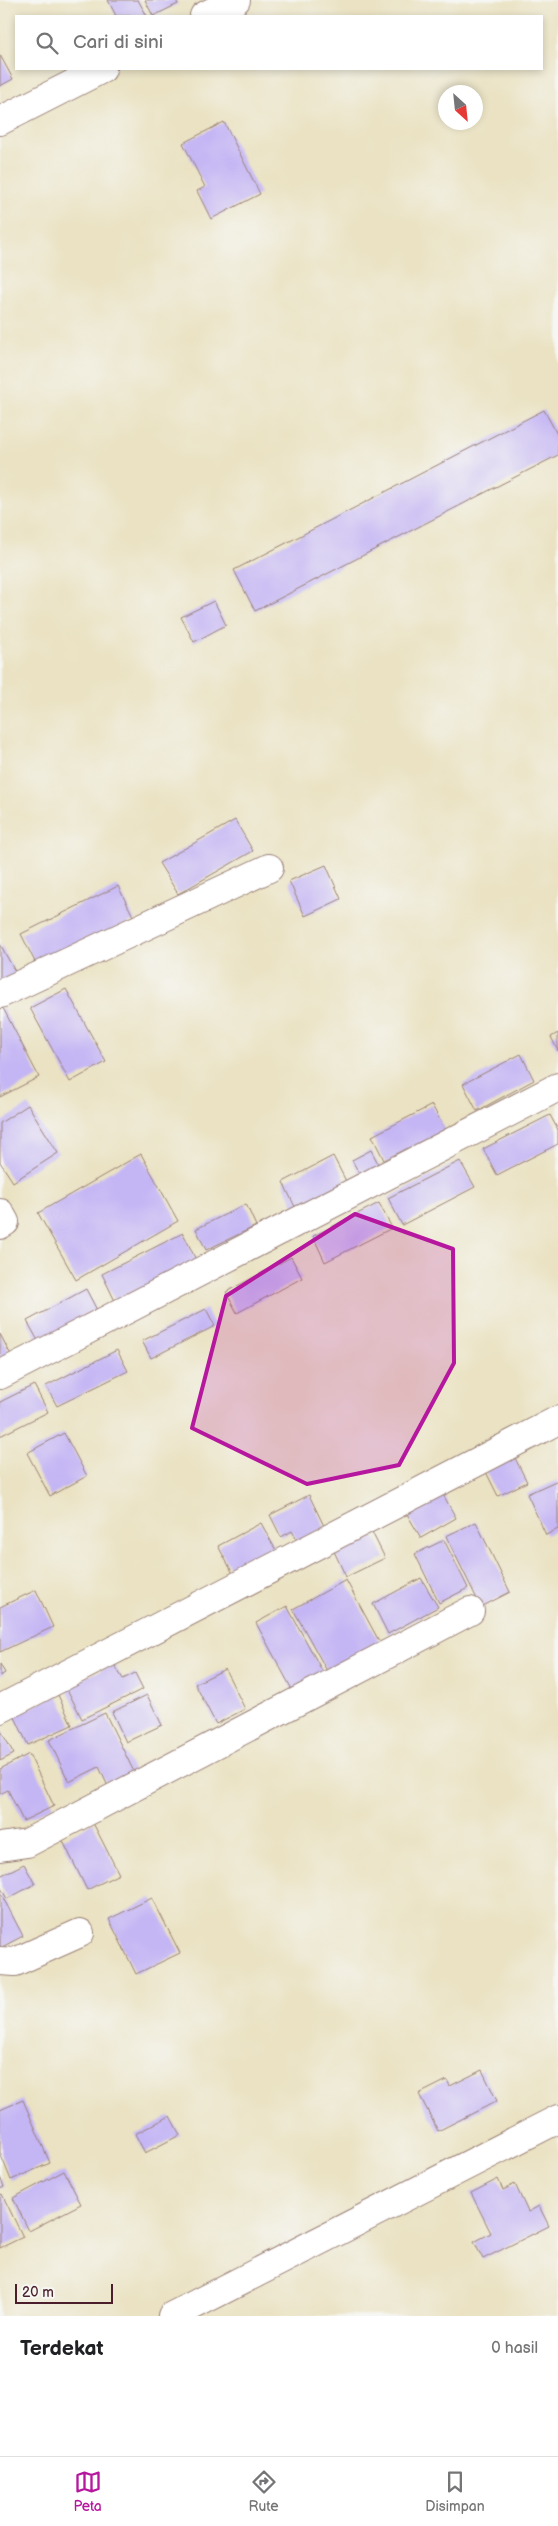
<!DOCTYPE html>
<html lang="id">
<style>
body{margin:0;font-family:"Balsamiq Sans",sans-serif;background:#f6f6f6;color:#202124}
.compass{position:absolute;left:438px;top:85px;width:45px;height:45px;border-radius:50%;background:#fff;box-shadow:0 2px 8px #0003;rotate:153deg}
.scale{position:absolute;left:15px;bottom:12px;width:98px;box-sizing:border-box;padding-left:5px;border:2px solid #4a1f2b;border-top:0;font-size:14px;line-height:18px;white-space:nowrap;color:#4a1f2b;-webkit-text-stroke:4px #f6f6f2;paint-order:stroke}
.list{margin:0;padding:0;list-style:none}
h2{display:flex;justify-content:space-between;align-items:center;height:65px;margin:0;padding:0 20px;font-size:21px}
h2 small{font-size:16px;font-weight:400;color:#757577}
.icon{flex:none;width:28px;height:28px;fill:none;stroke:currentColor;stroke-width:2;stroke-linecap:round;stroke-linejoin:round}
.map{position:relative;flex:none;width:558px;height:2316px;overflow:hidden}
.search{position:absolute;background:#fff;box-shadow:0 2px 8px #0003;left:15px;right:15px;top:15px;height:55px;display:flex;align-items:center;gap:12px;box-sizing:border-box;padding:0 18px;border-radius:0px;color:#757577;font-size:19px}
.sheet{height:140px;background:#fff}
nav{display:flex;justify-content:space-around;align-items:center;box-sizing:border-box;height:70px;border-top:1px solid #e0e0e0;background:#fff;font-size:14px;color:#757577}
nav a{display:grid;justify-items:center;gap:2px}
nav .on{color:#b5179e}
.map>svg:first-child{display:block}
.building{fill:#c4b5f4}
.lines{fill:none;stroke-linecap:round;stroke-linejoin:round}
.street-casing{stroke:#9a8076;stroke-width:30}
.street{stroke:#fff;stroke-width:28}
.marked{fill:#b5179e;fill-opacity:0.2;stroke:#b5179e;stroke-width:4;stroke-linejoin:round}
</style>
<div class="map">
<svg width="558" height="2316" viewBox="0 0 558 2316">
<rect width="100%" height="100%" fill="#f6f6f2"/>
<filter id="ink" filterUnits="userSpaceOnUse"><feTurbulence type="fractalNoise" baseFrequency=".02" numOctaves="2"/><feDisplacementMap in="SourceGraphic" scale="10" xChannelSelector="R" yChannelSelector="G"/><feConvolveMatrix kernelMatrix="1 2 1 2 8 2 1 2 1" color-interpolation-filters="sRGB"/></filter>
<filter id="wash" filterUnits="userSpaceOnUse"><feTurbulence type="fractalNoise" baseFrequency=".0096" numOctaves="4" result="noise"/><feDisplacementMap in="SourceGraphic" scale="20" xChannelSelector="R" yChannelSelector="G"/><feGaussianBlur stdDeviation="1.12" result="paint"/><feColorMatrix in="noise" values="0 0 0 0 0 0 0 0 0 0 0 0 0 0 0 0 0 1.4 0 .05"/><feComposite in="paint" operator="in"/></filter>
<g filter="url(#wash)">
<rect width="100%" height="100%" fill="#eae2c2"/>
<g id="blocks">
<g class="building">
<path d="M 108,0 L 138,0 L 147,16 L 116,16 Z"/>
<path d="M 145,0 L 176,0 L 178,4 L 153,16 Z"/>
<path d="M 0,55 L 13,79 L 0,86 Z"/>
<path d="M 224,122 L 260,194 L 211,219 L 197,191 L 205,187 L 183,143 Z"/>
<path d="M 544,410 L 558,436 L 558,455 L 255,611 L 234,570 Z"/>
<path d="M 214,601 L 226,625 L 194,642 L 181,617 Z"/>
<path d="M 235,820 L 253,851 L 178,894 L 159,863 Z"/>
<path d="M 326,865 L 341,899 L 305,916 L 289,881 Z"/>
<path d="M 118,886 L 135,920 L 38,968 L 21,934 Z"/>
<path d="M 0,944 L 18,977 L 0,986 Z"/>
<path d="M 66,989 L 106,1062 L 70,1082 L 30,1008 Z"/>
<path d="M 3,1008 L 39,1077 L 0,1097 L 0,1009 Z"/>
<path d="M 558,1033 L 558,1051 L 551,1037 Z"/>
<path d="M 521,1054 L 534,1080 L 477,1111 L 463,1084 Z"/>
<path d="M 28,1105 L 58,1153 L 13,1182 L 0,1162 L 0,1123 Z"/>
<path d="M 432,1105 L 446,1132 L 386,1164 L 372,1136 Z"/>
<path d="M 550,1115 L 558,1130 L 558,1144 L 497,1175 L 483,1149 Z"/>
<path d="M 371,1150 L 381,1169 L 362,1179 L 352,1160 Z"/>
<path d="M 141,1154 L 178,1221 L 76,1280 L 38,1213 Z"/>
<path d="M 333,1156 L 347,1183 L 296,1209 L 283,1182 Z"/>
<path d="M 460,1161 L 475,1187 L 402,1225 L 388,1198 Z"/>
<path d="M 379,1203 L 392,1228 L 325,1262 L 313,1236 Z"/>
<path d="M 246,1204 L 256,1226 L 206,1250 L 196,1229 Z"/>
<path d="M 183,1233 L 197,1262 L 116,1303 L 102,1274 Z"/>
<path d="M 291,1257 L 302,1278 L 237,1313 L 226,1292 Z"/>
<path d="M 86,1289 L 99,1314 L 41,1346 L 27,1321 Z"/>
<path d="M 206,1309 L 215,1326 L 151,1358 L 142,1341 Z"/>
<path d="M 0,1334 L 12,1357 L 0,1363 Z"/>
<path d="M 117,1350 L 128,1371 L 57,1406 L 46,1386 Z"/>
<path d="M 34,1385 L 48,1412 L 0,1436 L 0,1402 Z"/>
<path d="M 64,1433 L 87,1476 L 50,1496 L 27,1453 Z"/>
<path d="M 515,1458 L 527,1482 L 498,1496 L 486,1472 Z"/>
<path d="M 558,1480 L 558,1529 L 546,1535 L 527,1494 Z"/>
<path d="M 440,1489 L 456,1518 L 421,1538 L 404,1509 Z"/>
<path d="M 309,1495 L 325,1528 L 298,1542 L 292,1531 L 281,1537 L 270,1515 Z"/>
<path d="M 476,1522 L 510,1592 L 481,1607 L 446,1536 Z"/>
<path d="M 261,1523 L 279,1556 L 236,1579 L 218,1546 Z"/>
<path d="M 370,1528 L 385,1558 L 346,1577 L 332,1547 Z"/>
<path d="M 444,1540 L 468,1588 L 439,1603 L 415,1554 Z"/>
<path d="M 421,1578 L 438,1607 L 388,1634 L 373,1604 Z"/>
<path d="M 346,1580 L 385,1652 L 332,1680 L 293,1609 Z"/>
<path d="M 36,1590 L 53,1627 L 0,1652 L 0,1607 Z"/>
<path d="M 287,1606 L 326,1678 L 295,1695 L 256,1623 Z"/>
<path d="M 0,1664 L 5,1673 L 0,1676 Z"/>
<path d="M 114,1664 L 123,1679 L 135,1673 L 143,1689 L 82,1719 L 66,1687 Z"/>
<path d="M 225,1669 L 245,1709 L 216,1724 L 195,1684 Z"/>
<path d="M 58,1695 L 72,1725 L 28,1745 L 14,1715 Z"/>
<path d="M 147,1695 L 162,1725 L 126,1742 L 112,1712 Z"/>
<path d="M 105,1713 L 139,1782 L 112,1795 L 99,1767 L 69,1782 L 49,1740 Z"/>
<path d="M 0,1729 L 14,1754 L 0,1761 Z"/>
<path d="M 29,1754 L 54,1806 L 23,1821 L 8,1790 L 0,1794 L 0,1769 Z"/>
<path d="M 93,1823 L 119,1874 L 87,1890 L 62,1839 Z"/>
<path d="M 24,1864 L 35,1884 L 7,1899 L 0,1886 L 0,1876 Z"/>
<path d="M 0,1892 L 23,1936 L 0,1948 Z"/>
<path d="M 152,1898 L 180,1953 L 136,1974 L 109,1919 Z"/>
<path d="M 482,2070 L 497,2101 L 438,2131 L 419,2094 L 447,2080 L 450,2086 Z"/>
<path d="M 23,2100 L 50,2163 L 11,2180 L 0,2153 L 0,2110 Z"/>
<path d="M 170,2116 L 180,2135 L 145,2153 L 135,2134 Z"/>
<path d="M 64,2171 L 81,2204 L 29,2231 L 13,2198 Z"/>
<path d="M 0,2177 L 4,2187 L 0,2189 Z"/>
<path d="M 498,2179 L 503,2190 L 515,2184 L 528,2212 L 539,2206 L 549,2226 L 483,2259 L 474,2242 L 491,2233 L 471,2193 Z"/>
<path d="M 2,2194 L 23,2237 L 0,2248 L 0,2195 Z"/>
</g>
</g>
</g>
<g filter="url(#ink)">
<use href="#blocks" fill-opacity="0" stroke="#9a8076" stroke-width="1"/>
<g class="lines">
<g class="street-casing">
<g id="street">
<path d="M 204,16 L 236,0"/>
<path d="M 0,121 L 102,69"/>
<path d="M 0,994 L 269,868"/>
<path d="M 0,1213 L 5,1222 L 0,1225"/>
<path d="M 0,1375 L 558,1087"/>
<path d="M 0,1709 L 558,1420"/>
<path d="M 0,1847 L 27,1843 L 470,1611"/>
<path d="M 0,1961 L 15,1962 L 80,1933"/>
<path d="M 172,2316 L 558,2119"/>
</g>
</g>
<use href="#street" class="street"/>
</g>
</g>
<path class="marked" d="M 355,1214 L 453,1249 L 454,1363 L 399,1465 L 307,1484 L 192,1428 L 226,1296 Z"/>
</svg>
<svg class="compass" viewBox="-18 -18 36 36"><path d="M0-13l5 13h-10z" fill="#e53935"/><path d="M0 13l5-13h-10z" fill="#757577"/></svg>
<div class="scale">20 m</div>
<div class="search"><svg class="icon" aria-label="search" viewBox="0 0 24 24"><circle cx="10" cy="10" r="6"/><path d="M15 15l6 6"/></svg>Cari di sini</div>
</div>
<section class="sheet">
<h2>Terdekat<small>0 hasil</small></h2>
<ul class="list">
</ul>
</section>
<nav>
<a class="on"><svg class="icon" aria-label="map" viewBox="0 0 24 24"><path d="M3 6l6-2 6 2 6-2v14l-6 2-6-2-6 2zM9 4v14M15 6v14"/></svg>Peta</a>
<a><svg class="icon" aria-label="directions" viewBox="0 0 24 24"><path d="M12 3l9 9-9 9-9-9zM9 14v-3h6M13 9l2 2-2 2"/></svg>Rute</a>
<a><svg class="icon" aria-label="saved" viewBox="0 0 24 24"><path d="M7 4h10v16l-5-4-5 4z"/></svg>Disimpan</a>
</nav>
